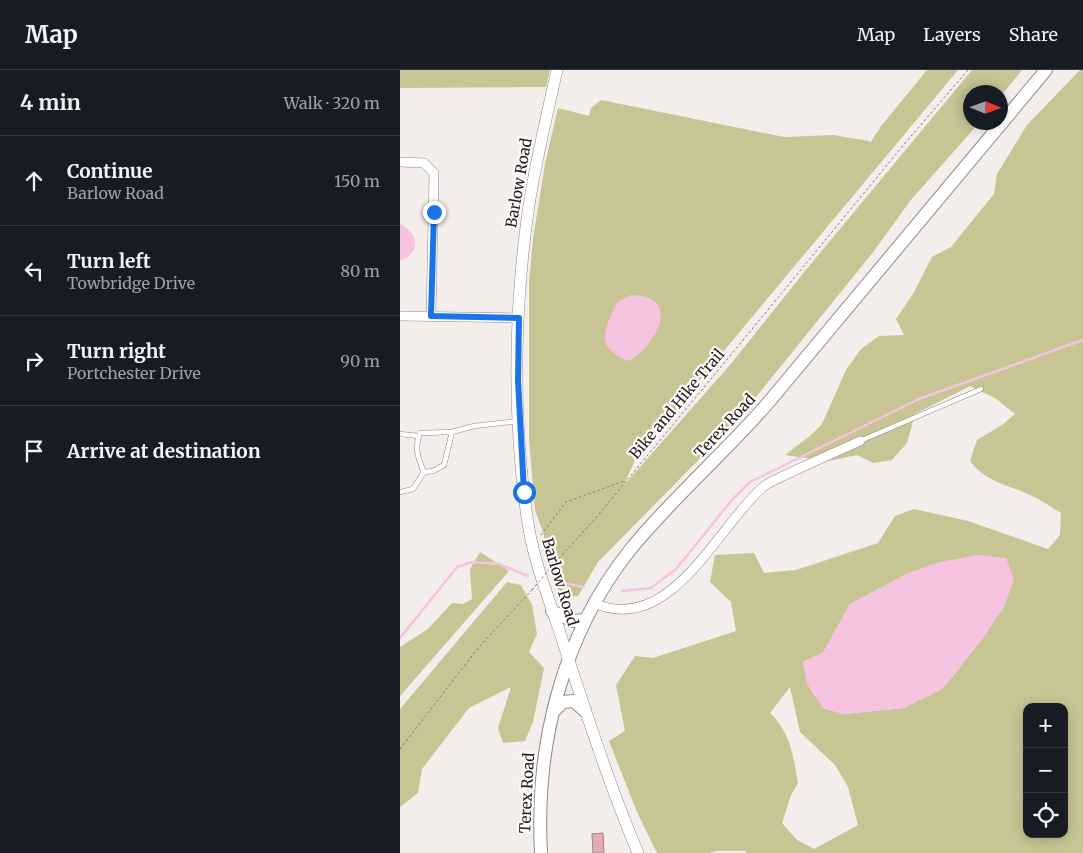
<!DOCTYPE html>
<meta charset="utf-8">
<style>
body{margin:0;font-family:Merriweather,serif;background:#242831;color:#f1f3f6}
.controls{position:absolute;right:15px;bottom:15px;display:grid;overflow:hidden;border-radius:10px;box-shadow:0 2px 12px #0003}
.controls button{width:45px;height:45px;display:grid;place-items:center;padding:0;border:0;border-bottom:1px solid #363941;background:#171b24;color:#f1f3f6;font:25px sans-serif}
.compass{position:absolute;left:563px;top:15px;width:45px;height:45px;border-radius:50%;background:#171b24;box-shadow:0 2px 12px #0003;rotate:91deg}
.stop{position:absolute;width:15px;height:15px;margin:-11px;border:4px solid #1a73e8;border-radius:50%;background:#fff}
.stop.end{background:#1a73e8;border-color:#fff;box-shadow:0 1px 5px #0008}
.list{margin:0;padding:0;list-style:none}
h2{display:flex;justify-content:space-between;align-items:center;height:65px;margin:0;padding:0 20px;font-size:21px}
h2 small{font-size:16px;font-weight:400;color:#9ea1a6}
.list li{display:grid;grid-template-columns:32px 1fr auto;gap:15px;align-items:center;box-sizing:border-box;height:90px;padding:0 20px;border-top:1px solid #363941}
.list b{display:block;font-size:19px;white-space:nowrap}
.list p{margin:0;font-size:16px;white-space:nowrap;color:#9ea1a6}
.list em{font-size:16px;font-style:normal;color:#9ea1a6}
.icon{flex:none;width:28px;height:28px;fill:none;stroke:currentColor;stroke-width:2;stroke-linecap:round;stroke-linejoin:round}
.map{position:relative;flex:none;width:683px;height:783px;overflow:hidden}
header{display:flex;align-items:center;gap:30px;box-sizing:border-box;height:70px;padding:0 25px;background:#171b24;border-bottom:1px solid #363941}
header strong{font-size:24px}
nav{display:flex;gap:28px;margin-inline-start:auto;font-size:18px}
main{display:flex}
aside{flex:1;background:#171b24}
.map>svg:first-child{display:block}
.green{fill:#c7c594;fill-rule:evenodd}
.water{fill:#f6c4e1}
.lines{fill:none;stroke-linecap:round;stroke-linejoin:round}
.stream{stroke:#f6c4e1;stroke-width:2.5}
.building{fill:#e5abb0;stroke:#8f8989}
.service-casing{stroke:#908a88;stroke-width:5.5}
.minor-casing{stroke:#908a88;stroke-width:10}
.tertiary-casing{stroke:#908a88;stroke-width:12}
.secondary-casing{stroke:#908a88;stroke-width:14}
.path{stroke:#7f7a79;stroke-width:1;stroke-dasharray:2.5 2.5;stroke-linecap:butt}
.service{stroke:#fff;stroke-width:4.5}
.minor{stroke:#fff;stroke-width:9}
.tertiary{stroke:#fff;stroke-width:11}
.secondary{stroke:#fff;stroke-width:12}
.path-bridge{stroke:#7f7a79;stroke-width:1;stroke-dasharray:2.5 2.5;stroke-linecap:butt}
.route{stroke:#1a73e8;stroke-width:6}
.labels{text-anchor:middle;stroke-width:4.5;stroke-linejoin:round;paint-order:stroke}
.street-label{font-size:15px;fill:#1e1b1a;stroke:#fffbfa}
</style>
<header>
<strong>Map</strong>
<nav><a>Map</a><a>Layers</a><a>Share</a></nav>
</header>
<main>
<aside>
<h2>4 min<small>Walk · 320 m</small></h2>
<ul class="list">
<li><svg class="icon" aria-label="ahead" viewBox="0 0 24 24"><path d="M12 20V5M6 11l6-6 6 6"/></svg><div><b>Continue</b><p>Barlow Road</p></div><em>150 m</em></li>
<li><svg class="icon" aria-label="left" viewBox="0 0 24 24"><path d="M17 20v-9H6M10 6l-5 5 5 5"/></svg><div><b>Turn left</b><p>Towbridge Drive</p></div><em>80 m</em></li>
<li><svg class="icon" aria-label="right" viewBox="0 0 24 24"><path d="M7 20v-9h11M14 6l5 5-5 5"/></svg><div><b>Turn right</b><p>Portchester Drive</p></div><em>90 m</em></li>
<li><svg class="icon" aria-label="arrive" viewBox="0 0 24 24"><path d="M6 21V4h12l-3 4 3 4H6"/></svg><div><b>Arrive at destination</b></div></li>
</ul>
</aside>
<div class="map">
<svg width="683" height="783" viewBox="0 0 683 783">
<rect width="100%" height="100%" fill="#f3edeb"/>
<g class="green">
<path d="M 0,0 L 150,0 L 146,17 L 0,18 Z"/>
<path d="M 527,0 L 558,0 L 302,307 L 235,390 L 224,415 L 330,295 L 405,201 L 572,0 L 622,0 L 601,26 L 600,22 L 570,22 L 570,52 L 579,53 L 510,131 L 474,181 L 334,354 L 198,492 L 178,526 L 161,527 L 143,481 L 144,465 L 135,440 L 129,369 L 129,213 L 133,169 L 145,94 L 158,38 L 189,46 L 191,38 L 201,30 L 384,67 L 433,65 L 469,71 L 470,73 L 482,55 Z"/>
<path d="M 680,0 L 683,0 L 683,783 L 346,783 L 345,781 L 316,781 L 310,783 L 257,783 L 237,742 L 209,671 L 225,661 L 216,615 L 235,586 L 253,588 L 336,561 L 331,532 L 310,512 L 315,485 L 354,483 L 364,503 L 396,500 L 478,473 L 495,446 L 514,439 L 568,451 L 648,479 L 660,465 L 661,443 C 651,437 641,430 630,425 C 608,415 586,412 570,391 L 577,370 L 602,355 L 615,344 L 595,328 L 570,316 L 515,344 L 507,373 L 492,390 L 473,393 L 457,385 L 428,391 L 385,385 L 411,365 L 422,354 L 446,300 L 461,279 L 479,266 L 504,265 L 496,249 L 513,224 L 532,187 L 551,177 L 594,124 L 597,104 L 627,55 ZM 509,503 L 562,595 L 542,619 L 503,638 L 444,644 L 423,638 L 403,592 L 423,583 L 450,534 ZM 390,617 L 400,662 L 435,695 L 448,717 L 458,755 L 414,779 L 397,770 L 382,753 L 391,725 L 398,713 C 393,686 391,663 370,643 ZM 627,637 L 664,637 L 664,764 L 627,764 Z"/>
<path d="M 80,482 L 109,501 L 0,626 L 0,577 L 28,559 L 52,533 L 63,534 L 72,529 L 70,499 Z"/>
<path d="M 107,512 L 121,515 L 132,535 L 137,564 L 129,582 L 144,598 L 133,652 L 125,671 L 103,673 L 98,658 L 111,617 L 69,638 L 22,699 L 18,723 L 0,737 L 0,639 Z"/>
</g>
<g class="water">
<path d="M 0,154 C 19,162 21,184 0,191 Z"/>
<path d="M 231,225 C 283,225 257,275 229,291 C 193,277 205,260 217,232 Z"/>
<path d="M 576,485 L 606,488 L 614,509 L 604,537 L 581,571 L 542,619 L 504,638 L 444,644 L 423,638 L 407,614 L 403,592 L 423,583 L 450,534 L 509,503 L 536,493 Z"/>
</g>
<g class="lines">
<g class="stream">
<path d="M 154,511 L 184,517"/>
<path d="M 222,521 L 251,518 L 276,499 L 332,430 L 350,412 L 519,329 L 683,270"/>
<path d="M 0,568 L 57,497 L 72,492 L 99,494 L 128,506"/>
</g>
</g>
<path class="building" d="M 203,763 L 204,783 L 193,783 L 192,764 Z"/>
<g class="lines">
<g class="service-casing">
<g id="service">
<path d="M 52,362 L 44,395 L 33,401 L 24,402 C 18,389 14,376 20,363 L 52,362 L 74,356 L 118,351"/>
<path d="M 0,364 L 19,366"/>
<path d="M 460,371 L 581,319"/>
<path d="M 0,422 L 13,419 L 24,402"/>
</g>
</g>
<g class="minor-casing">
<g id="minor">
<path d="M 0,92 L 24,93 L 34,103 L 31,246"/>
<path d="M 0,246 L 119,248"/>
<path d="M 194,533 C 270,567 317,457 363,417 C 372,410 384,406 394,401 C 415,391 438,381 460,371"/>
</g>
</g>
<g class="tertiary-casing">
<path id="tertiary" d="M 157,0 C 147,45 136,90 129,135 C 114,236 112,352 128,453 C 134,493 149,528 161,566 C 185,639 208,712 238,783"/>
</g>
<g class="secondary-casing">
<g id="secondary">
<path d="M 152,541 L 173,551 L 185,550"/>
<path d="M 153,642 L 163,632 L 174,631 L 185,641"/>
<path d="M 141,783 C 135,676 162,565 230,480 C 272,428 324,384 368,333 L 646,0"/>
</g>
</g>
<g class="path">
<path d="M 141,465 L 166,432 L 224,411"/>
<path d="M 152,496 L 194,450 L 320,298 L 506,72 L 568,0"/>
<path d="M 0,679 L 78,578 L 132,520"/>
</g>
<use href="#service" class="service"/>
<use href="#minor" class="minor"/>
<use href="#tertiary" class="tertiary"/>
<use href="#secondary" class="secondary"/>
<path class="path-bridge" d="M 132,520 L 152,496"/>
</g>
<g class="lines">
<path class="route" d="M 34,142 L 31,246 L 119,248 L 118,310 L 124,422"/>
</g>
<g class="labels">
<g class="street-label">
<text transform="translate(119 113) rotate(-80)" y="5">Barlow Road</text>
<text transform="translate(277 334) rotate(-50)" y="5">Bike and Hike Trail</text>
<text transform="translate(325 356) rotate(-47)" y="5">Terex Road</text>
<text transform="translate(160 512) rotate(73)" y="5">Barlow Road</text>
<text transform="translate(127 723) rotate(-87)" y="5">Terex Road</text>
</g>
</g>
</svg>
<div class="controls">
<button>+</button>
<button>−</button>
<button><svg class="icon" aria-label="locate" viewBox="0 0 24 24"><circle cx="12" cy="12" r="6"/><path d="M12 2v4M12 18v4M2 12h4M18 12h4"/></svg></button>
</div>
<svg class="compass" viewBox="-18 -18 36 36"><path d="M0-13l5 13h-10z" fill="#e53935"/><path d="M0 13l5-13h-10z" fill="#9ea1a6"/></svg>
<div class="stop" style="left:124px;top:422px"></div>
<div class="stop end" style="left:34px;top:142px"></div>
</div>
</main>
